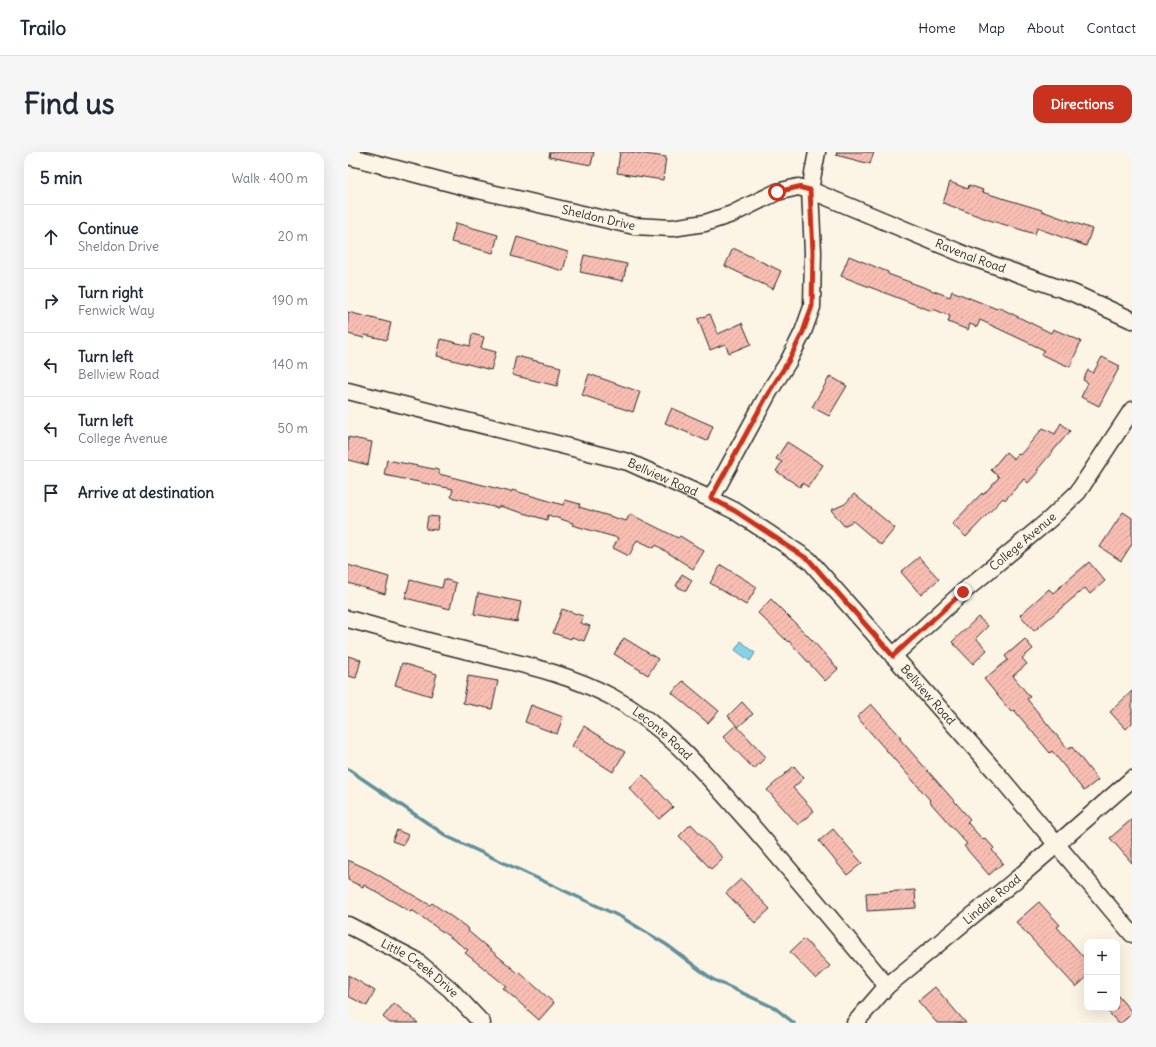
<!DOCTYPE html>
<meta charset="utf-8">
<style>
body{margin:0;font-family:Delius,sans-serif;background:#f6f6f7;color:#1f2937}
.controls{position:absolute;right:12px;bottom:12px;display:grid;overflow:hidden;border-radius:8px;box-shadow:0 4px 16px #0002}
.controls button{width:36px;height:36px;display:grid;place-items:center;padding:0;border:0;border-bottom:1px solid #e0e1e3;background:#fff;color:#1f2937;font:20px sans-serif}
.stop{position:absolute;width:12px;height:12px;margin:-9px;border:3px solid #c8321e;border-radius:50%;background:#fff}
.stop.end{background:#c8321e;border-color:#fff;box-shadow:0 1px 4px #0008}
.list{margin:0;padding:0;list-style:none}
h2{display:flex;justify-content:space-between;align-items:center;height:52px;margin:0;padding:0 16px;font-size:17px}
h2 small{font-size:13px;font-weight:400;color:#747a83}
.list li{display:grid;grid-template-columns:26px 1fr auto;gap:12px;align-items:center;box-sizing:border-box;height:64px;padding:0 16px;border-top:1px solid #e0e1e3}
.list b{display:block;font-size:15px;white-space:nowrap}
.list p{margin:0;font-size:13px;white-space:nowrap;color:#747a83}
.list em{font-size:13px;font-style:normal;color:#747a83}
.icon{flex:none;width:22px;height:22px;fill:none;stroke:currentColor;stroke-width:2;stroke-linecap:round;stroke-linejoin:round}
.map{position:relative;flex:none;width:784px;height:871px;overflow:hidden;border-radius:12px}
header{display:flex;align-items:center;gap:24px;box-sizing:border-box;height:56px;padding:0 20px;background:#fff;border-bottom:1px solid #e0e1e3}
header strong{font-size:19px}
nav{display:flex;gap:22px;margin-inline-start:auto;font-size:14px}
.intro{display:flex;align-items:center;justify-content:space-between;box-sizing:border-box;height:96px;padding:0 24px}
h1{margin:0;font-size:28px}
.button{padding:10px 18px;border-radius:12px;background:#c8321e;color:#fff;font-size:14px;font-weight:700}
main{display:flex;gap:24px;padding:0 24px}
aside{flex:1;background:#fff;border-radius:12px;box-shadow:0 4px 16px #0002}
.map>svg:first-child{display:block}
.water{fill:#86d2e6;stroke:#628f9b}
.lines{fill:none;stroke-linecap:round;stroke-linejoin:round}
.stream{stroke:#628f9b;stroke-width:3.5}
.building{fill:url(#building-hatch);stroke:#2b2b2b}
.minor-casing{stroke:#2b2b2b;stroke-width:19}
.minor{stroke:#fcf5e5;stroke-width:16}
.route{stroke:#c8321e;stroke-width:5}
.labels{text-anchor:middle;stroke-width:3.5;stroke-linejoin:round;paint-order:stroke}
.street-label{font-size:12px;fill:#2b2b2b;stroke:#fcf5e5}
</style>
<header>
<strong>Trailo</strong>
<nav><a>Home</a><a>Map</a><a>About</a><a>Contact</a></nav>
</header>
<div class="intro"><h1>Find us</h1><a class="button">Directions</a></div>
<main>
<aside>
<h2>5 min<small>Walk · 400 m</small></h2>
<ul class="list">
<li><svg class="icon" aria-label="ahead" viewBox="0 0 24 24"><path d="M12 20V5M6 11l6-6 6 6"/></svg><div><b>Continue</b><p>Sheldon Drive</p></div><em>20 m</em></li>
<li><svg class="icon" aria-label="right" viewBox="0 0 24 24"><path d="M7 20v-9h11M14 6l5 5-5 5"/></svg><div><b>Turn right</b><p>Fenwick Way</p></div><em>190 m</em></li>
<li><svg class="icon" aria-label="left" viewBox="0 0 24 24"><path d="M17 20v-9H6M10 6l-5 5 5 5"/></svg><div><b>Turn left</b><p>Bellview Road</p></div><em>140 m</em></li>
<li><svg class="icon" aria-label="left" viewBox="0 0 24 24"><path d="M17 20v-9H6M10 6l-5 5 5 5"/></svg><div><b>Turn left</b><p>College Avenue</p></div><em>50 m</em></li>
<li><svg class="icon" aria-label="arrive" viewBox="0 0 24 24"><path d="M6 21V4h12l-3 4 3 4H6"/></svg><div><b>Arrive at destination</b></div></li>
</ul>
</aside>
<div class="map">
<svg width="784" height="871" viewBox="0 0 784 871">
<defs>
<pattern id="building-hatch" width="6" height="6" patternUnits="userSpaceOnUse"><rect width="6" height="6" fill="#f9beb3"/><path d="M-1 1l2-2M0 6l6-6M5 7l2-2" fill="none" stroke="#d6a39a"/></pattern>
</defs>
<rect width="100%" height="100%" fill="#fcf5e5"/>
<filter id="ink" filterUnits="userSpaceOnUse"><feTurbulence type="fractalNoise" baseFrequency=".025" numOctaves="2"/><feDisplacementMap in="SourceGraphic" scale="8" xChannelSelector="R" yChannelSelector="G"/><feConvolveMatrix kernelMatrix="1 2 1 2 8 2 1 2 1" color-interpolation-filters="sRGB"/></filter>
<g filter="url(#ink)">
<path class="water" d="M 393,489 L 407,501 L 402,509 L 387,498 Z"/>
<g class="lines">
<path class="stream" d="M 0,617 L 100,685 L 273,765 L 319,793 L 364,827 L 427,856 L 446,871"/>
</g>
<g class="building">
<path d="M 202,0 L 246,0 L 243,13 L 201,5 Z"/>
<path d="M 272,0 L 282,0 L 318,5 L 315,28 L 269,21 Z"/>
<path d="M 489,0 L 526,0 L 522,12 L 488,3 Z"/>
<path d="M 602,30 L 620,37 L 621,33 L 635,38 L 634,40 L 694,58 L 694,59 L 744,77 L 738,94 L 689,76 L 687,82 L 641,68 L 595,51 Z"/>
<path d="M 108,71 L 150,83 L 145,101 L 103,90 Z"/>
<path d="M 169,85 L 220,100 L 215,119 L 163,104 Z"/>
<path d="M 385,96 L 433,119 L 425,137 L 377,114 Z"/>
<path d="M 236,103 L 279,112 L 275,129 L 232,120 Z"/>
<path d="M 501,104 L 540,120 L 540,122 L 602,145 L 604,139 L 649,157 L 650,155 L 703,181 L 705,177 L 733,189 L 722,215 L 694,203 L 696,198 L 632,168 L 629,175 L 622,172 L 620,178 L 600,170 L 602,164 L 585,157 L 584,159 L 493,124 Z"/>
<path d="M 0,160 L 43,171 L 39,188 L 17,183 L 16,186 L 0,182 Z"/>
<path d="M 362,162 L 370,182 L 394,171 L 403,192 L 381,201 L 377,192 L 362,198 L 350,167 Z"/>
<path d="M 124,182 L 136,185 L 133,196 L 148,200 L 143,218 L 89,204 L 93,187 L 122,194 Z"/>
<path d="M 168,204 L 213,215 L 209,234 L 164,223 Z"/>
<path d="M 754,205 L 772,214 L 751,254 L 733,245 L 740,231 L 735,228 L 740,218 L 745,221 Z"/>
<path d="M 241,222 L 292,240 L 285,260 L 234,243 Z"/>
<path d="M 482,224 L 499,234 L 481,264 L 464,255 Z"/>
<path d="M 324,256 L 365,274 L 359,289 L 317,271 Z"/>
<path d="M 713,271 L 722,279 L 689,318 L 691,319 L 680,331 L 676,327 L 657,348 L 655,346 L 618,385 L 604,372 L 634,341 L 635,343 L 651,325 L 643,318 L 658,300 L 666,307 L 670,302 L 672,303 L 695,276 L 707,282 Z"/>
<path d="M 0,285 L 24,290 L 20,313 L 0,308 Z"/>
<path d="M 439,290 L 475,313 L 460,335 L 454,331 L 452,335 L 428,319 L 434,310 L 428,307 Z"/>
<path d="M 39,308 L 91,318 L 91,322 L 163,340 L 164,338 L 215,353 L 217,348 L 232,352 L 231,355 L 278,369 L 282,362 L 330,386 L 332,384 L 356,399 L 345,417 L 308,393 L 306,396 L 289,388 L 281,404 L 265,396 L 270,386 L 224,373 L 225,371 L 200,363 L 199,368 L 151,354 L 150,356 L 103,345 L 105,337 L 36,323 Z"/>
<path d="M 506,342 L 547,376 L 533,393 L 505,369 L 496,374 L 483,358 L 497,352 Z"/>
<path d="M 775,360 L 784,366 L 784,392 L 773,409 L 752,395 Z"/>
<path d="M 80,364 L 91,365 L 89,378 L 78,377 Z"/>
<path d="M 571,405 L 591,427 L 573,443 L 553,420 Z"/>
<path d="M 741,410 L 757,429 L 742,442 L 737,436 L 686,479 L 672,463 L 701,437 L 705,441 Z"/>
<path d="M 0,413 L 41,425 L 37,442 L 0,431 Z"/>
<path d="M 373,413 L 409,435 L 398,453 L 362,431 Z"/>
<path d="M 334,422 L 344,428 L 338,439 L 328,434 Z"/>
<path d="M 96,427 L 108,431 L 102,457 L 57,446 L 62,428 L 94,436 Z"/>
<path d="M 130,441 L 173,450 L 169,470 L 126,462 Z"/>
<path d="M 423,447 L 464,488 L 490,517 L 477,529 L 441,489 L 440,490 L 410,461 Z"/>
<path d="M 214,457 L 235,464 L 232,471 L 242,474 L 236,489 L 224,485 L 223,487 L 205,481 Z"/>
<path d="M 630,465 L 640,474 L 628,486 L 639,498 L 625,512 L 604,490 Z"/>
<path d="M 276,486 L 310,507 L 300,523 L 266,502 Z"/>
<path d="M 677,487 L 685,497 L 674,506 L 679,512 L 665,524 L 682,545 L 679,547 L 720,597 L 724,595 L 750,628 L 736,639 L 704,599 L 702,601 L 666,558 L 663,560 L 636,527 L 660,508 L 657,504 Z"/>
<path d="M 0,504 L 13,508 L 8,526 L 0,524 Z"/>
<path d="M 54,511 L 89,522 L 83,544 L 47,533 Z"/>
<path d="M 120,524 L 150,529 L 144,557 L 115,551 Z"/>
<path d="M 335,529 L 371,559 L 360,571 L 324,541 Z"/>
<path d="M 784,539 L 784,571 L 778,577 L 762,560 Z"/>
<path d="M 394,550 L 405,562 L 390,575 L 380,564 Z"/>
<path d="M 523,552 L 553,585 L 551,586 L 622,667 L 619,670 L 635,688 L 637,686 L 646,696 L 644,698 L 655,711 L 641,723 L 616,694 L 619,692 L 581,649 L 582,648 L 509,565 Z"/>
<path d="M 183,553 L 215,565 L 209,582 L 177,570 Z"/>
<path d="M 388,573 L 418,605 L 406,617 L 375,585 Z"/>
<path d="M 236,574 L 277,600 L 265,620 L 224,594 Z"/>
<path d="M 446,614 L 456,626 L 445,636 L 466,659 L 450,673 L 419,638 Z"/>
<path d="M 295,623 L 325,655 L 311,667 L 281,636 Z"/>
<path d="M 784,667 L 784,711 L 762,686 Z"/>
<path d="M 343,672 L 375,706 L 363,717 L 331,684 Z"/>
<path d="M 485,677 L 514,711 L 499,723 L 471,689 Z"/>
<path d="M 49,678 L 60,683 L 55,693 L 44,689 Z"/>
<path d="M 0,708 L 22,718 L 82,753 L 84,751 L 121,777 L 120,779 L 170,821 L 171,820 L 206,851 L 191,868 L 155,836 L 158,834 L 117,801 L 120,798 L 64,758 L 63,760 L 16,733 L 15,735 L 0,728 Z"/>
<path d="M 393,727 L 422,757 L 407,771 L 378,741 Z"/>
<path d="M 567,738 L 568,756 L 519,759 L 518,741 Z"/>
<path d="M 691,750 L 712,773 L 709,775 L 739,809 L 739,825 L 728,835 L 668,770 Z"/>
<path d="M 456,787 L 482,814 L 468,827 L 442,800 Z"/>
<path d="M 0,823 L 27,839 L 19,854 L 0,844 Z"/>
<path d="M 587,835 L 618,871 L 589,871 L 570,849 Z"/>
<path d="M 769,843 L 784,860 L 784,862 L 773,871 L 770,871 L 757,856 L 769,856 Z"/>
<path d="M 46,851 L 70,871 L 42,871 L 35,865 Z"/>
</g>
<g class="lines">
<g class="minor-casing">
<g id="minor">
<path id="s1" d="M 0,4 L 117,35 L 286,74 L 324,76 L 357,71 L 384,62 L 429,40 L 450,35 L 462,38 L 620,104 L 725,141 L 784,168"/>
<path id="s2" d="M 0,239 L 280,310 L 363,347 L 387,359 L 461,408 L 646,618 L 784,782"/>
<path d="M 363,347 L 421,240 L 440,210 L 455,180 L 464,155 L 465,100 L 462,38 L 469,0"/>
<path id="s3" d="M 0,467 C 37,477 74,488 112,497 C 163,510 216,519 264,545 C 320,575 361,626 403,673 C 449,726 494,780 539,834"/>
<path id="s4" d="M 545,504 L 615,440 L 702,367 L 730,340 L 784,258"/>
<path id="s5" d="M 0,773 L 66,807 L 102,837 L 134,871"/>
<path id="s6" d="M 507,871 L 539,834 L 670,726 L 784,627"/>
</g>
</g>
<use href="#minor" class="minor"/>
</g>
</g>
<g class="lines" filter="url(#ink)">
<path class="route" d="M 429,40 L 450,35 L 462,38 L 465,100 L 464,154 L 455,180 L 440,210 L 421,240 L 363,346 L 387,359 L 461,408 L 545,504 L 615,440"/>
</g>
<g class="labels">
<g class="street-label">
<text dy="4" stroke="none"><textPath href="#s1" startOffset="258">Sheldon Drive</textPath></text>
<text dy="4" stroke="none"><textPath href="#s1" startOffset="652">Ravenal Road</textPath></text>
<text dy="4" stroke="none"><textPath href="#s2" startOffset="327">Bellview Road</textPath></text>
<text dy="4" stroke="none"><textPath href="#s4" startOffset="173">College Avenue</textPath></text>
<text dy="4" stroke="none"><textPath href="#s2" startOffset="675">Bellview Road</textPath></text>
<text dy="4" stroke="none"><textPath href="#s3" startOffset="338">Leconte Road</textPath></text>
<text dy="4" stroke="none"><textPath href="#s6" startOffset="185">Lindale Road</textPath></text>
<text dy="4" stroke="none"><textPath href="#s5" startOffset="84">Little Creek Drive</textPath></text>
</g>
</g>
</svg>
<div class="controls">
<button>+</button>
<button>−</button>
</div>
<div class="stop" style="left:429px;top:40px"></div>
<div class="stop end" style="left:615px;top:440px"></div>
</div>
</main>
